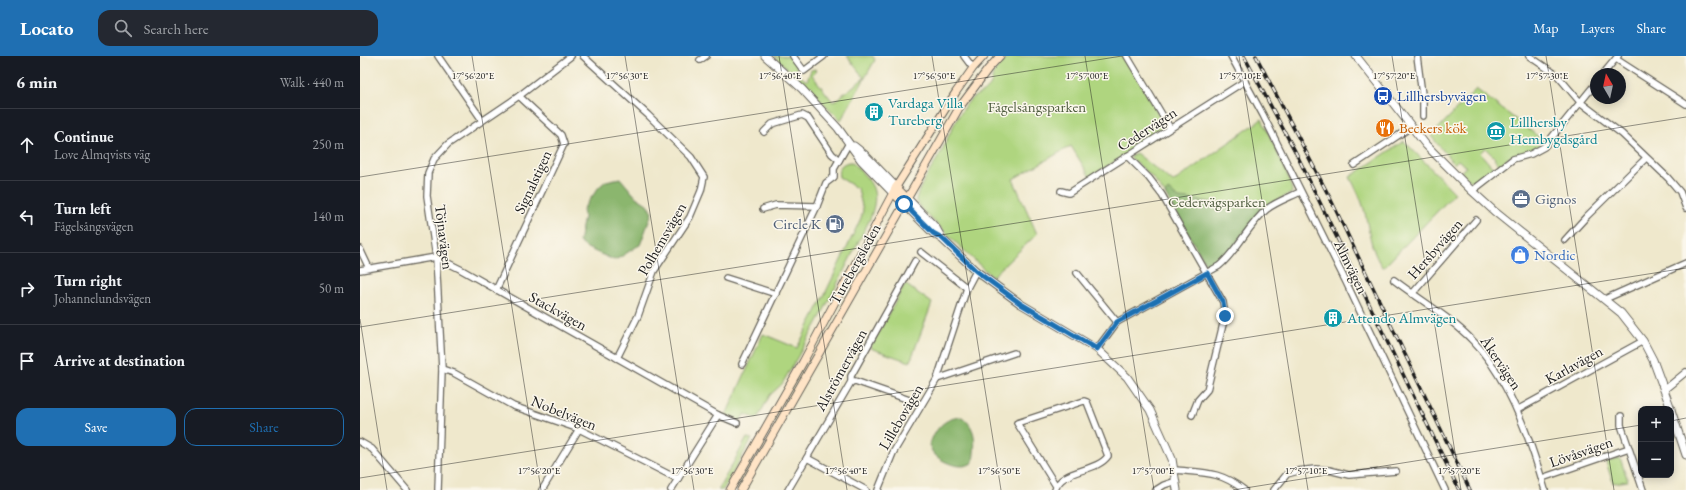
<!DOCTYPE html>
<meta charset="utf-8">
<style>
body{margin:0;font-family:"EB Garamond",serif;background:#242831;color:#f1f3f6}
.controls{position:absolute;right:12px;bottom:12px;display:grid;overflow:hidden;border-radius:8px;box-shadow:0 2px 10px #0003}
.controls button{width:36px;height:36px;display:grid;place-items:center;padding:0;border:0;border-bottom:1px solid #363941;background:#171b24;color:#f1f3f6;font:20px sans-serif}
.compass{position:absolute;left:1230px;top:12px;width:36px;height:36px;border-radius:50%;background:#171b24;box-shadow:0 2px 10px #0003;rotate:351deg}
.stop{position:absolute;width:12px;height:12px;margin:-9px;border:3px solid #1f6fb2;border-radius:50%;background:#fff}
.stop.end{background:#1f6fb2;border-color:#fff;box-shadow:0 1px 4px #0008}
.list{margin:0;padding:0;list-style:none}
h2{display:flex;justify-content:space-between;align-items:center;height:52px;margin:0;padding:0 16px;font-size:17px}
h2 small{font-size:13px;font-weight:400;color:#9ea1a6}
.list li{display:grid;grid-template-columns:26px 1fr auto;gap:12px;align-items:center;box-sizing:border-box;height:72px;padding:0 16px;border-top:1px solid #363941}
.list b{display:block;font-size:15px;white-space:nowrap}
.list p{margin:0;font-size:13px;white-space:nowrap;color:#9ea1a6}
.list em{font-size:13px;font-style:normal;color:#9ea1a6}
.actions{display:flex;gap:8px;padding:12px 16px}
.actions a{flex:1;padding:9px 0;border:1px solid #1f6fb2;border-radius:12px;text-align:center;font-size:14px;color:#1f6fb2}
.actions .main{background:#1f6fb2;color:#fff}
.icon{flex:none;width:22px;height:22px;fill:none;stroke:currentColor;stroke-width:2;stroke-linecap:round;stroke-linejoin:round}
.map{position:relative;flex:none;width:1326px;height:434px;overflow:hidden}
header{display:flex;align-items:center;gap:24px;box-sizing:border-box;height:56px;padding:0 20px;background:#1f6fb2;color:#fff}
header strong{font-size:19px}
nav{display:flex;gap:22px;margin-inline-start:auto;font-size:14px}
.search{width:280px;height:36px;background:#242831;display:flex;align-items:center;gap:10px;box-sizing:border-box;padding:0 14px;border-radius:12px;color:#9ea1a6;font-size:15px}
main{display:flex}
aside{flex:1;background:#171b24}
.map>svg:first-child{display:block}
.green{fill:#afd57f;stroke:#66784e}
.forest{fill:#8bb66e;stroke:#546945}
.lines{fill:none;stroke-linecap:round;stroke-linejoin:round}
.minor-casing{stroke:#66635a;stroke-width:8}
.tertiary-casing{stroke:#66635a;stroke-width:9}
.secondary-casing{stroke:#66635a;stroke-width:9}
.minor{stroke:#fff;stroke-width:5.5}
.tertiary{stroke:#fff;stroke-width:7}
.secondary{stroke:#ffe4c6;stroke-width:7}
.rail-casing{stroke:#1c1c1c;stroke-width:3.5}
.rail{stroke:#fbf7ec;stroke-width:2;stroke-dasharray:6;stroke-linecap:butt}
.route{stroke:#1f6fb2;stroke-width:5}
.ticks{fill:none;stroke:#1c1c1c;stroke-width:1;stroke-opacity:0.45}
.labels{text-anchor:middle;stroke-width:3;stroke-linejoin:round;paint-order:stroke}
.transit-label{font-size:15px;fill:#164399;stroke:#fbf7ec;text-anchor:start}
.culture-label{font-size:15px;fill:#0d838f;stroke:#fbf7ec;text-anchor:start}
.park-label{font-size:15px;fill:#4f5d3f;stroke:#fbf7ec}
.food-label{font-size:15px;fill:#c56008;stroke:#fbf7ec;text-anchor:start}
.street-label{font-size:15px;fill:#1c1c1c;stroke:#fbf7ec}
.service-label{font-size:15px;fill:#4e5e75;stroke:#fbf7ec;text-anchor:start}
.shop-label{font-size:15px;fill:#366cbe;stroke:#fbf7ec;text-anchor:start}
.ticks-label{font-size:10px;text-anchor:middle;fill:#1c1c1c;stroke:#fbf7ec;stroke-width:3;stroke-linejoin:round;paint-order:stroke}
</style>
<header>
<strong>Locato</strong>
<div class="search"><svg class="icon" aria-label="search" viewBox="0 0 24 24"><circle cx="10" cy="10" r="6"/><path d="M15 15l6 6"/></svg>Search here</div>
<nav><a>Map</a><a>Layers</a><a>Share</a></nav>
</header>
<main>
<aside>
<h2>6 min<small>Walk · 440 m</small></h2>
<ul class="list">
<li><svg class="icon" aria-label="ahead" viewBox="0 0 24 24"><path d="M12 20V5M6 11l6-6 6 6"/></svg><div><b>Continue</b><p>Love Almqvists väg</p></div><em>250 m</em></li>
<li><svg class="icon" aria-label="left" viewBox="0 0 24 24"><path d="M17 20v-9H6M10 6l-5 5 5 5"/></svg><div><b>Turn left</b><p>Fågelsångsvägen</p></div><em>140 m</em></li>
<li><svg class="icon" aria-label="right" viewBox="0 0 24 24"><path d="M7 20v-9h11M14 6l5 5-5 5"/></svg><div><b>Turn right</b><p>Johannelundsvägen</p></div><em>50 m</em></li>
<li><svg class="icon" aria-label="arrive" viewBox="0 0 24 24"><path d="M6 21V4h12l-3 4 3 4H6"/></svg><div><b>Arrive at destination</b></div></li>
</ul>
<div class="actions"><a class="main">Save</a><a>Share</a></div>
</aside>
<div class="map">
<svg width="1326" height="434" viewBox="0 0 1326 434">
<rect width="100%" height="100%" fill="#fbf7ec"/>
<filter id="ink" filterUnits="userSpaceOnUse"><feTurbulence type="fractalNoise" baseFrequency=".025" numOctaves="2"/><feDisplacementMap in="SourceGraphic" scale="8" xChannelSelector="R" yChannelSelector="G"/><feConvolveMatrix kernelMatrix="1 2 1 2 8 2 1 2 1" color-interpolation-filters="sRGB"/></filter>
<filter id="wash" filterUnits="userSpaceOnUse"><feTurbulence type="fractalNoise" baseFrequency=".012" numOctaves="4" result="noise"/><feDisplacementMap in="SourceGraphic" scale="16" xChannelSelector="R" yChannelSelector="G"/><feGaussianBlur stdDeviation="0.9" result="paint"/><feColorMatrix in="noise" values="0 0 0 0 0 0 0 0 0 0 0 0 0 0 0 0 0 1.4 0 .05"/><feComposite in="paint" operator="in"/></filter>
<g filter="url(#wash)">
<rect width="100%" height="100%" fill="#efe8cc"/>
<g class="green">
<path d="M 414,0 L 429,0 L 437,11 L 437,18 L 447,25 L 451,14 L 455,13 L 457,15 L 452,19 L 473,46 L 504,22 L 487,0 L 513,0 L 515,4 L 481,64 Z"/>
<path d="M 649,0 L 765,0 L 806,71 L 804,75 L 730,121 L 711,90 L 653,123 L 677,178 L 632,221 L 561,153 L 556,143 C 561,125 575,109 583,92 C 591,75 598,58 610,44 C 616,38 625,37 630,30 C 632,27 632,22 633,18 C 636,12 644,5 649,0 Z"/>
<path d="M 1116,33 L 1184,85 L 1176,92 L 1167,97 L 1150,101 L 1139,109 L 1134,103 L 1135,102 L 1125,92 L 1120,97 L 1134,113 L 1118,126 L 1109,124 L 1101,116 L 1106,111 L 1098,104 L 1094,108 L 1071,80 Z"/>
<path d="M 902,63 L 931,127 L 932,137 L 907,149 L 865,201 L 848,212 L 805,138 L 792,121 L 770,101 L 776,97 L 813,126 Z"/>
<path d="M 1044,85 L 1095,137 L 1023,212 C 1010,195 1009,172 1004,153 C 1001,142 995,131 990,121 Z"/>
<path d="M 492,106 C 512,127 521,133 510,163 L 460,262 L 422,328 L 410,339 L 397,363 L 385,358 L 380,365 L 366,359 L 403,278 L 437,292 L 463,242 L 501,162 L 503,154 L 498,133 L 479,121 C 477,112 482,106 492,106 Z"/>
<path d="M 545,228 L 572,247 L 550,306 L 510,292 Z"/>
<path d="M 387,382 L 392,383 L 363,434 L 358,434 Z"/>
<path d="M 1260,402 L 1268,425 L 1253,427 L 1246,406 Z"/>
</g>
<g class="forest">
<path d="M 260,122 L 276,141 L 287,148 L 292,157 L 280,189 C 271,193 263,201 254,204 L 227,192 L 219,186 L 224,161 L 223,153 L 239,131 L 246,125 Z"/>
<path d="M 808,134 L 819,142 L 894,151 L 902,148 L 899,156 L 865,201 L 848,212 L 805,138 Z"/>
<path d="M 602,361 C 618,373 615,389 613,406 C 603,415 583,407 574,398 C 572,396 571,392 569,389 C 576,373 583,362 602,361 Z"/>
</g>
</g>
<g filter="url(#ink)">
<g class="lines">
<g class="minor-casing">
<g id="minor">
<path d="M 78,0 L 122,64"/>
<path d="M 223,0 L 288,59 L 331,101 L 344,121 L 341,135 L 330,161 L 294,215 L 278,260 L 257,302"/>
<path d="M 433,0 L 444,15 L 464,0"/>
<path d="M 604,0 L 613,12"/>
<path d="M 767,0 L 810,72"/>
<path d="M 871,0 L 903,59 L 986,226 L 1085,434"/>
<path d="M 1057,0 L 1063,46 L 1063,60"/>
<path d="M 1169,0 L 1197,19 L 1220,46 L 1262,78 L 1308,122 L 1320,136 L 1326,152"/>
<path d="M 1256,3 L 1326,48"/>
<path d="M 340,4 L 346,0"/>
<path d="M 1243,18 L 1258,0"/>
<path d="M 404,76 L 412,68 L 442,59 L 448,62 L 472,98 L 479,104"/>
<path d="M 767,100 L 789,122 L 802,139 L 863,246 L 865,260 L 847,334 L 838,344 L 832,359"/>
<path d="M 994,109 L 1051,71"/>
<path d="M 701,135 L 709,137 L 885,25"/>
<path d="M 1112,135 L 1153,103 L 1171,98 L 1184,91 L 1236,27"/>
<path d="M 403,153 L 416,149 L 457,150"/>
<path d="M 1205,184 L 1227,160 L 1286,102"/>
<path d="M 0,193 L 9,212"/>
<path d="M 561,196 L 607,232"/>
<path d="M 0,214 L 76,201 L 100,213 L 358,359 L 377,367"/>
<path d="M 717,217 L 757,266"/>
<path d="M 366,222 L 416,238"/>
<path d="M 1034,224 C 1060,244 1090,261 1113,285 C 1149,322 1171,385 1185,434"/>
<path d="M 136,234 L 204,88 L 201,79 L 159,40"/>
<path d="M 1052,238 L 1116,164"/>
<path d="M 1245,243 L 1326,207"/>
<path d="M 737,293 L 757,266 L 859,210 C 878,194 888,169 907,153 C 916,146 930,141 940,136"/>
<path d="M 382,308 L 457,150 L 466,127 L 474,121 L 474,113 L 489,87"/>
<path d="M 82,313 L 94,317 L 153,350 L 219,373 L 318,423"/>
<path d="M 577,323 L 654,297"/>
<path d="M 491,326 L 495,325 L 561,348"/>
<path d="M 1304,334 L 1326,316"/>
<path d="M 1157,354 L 1283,285"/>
<path d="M 1261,360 L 1261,369 L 1283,434"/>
<path d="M 0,386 L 12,393 L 47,434"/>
<path d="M 447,402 L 506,434"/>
<path d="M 815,414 C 844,417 860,415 884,434"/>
<path d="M 1182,422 L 1269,392"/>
<path d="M 78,434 L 82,313 L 76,201 L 67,140 L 68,117 L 74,103 L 88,88 L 159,40 L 211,0"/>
<path d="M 182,434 L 219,373"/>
<path d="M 311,434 L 358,359"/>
<path d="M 428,434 L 491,326 L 491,320 L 555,205"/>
<path d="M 518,434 L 533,397 L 577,323 L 607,232 L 616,215"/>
<path d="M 695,434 C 702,412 736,417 748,400 L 727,346 L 724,345 L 657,367 L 696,430"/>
<path d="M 796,434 L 804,429 L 816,425"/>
<path d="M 914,434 L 927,418 L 938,415 L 955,413 L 969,414 L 989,419 L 1036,415"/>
</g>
</g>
<g class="tertiary-casing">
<g id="tertiary">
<path d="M 405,0 L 442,33 L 478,72 L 501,104 L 533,137"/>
<path d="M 996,0 L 1066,89 L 1112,135 L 1134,155 L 1261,257 L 1283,285 L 1293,304 L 1311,353"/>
<path d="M 494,90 L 504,98 L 536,131"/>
<path d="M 547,142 L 576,172 L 581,181"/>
<path d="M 544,148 L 573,177 L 582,183 L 616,215 L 661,248 L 737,293 L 767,321 L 790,354 L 812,403 L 817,434"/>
<path d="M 1311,354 L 1326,399"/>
</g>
</g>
<g class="secondary-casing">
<g id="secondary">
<path d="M 536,131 L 547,142"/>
<path d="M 533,137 L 544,148"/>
<path d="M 370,434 L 443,306 L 536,131 L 596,36 L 613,12 L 624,0"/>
<path d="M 381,434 L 599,52 L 628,13 L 640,0"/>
</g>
</g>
<use href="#minor" class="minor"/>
<use href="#tertiary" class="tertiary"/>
<use href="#secondary" class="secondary"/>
<g class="rail-casing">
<g id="rail">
<path d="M 884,0 L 935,95 L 1099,434"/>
<path d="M 896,0 L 970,142 L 1110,434"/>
</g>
</g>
<use href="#rail" class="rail"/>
</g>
</g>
<g class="lines" filter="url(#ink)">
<path class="route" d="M 544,148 L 573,177 L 582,182 L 616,215 L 661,248 L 737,293 L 757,266 L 847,217 L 863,246 L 865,260"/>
</g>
<path class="ticks" d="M 112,0 L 181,434M 265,0 L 334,434M 419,0 L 487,434M 572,0 L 641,434M 725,0 L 794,434M 879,0 L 948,434M 1032,0 L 1101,434M 1186,0 L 1254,434M 0,121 L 762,0M 0,263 L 27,434M 0,271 L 1326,61M 1311,365 L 1326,362M 0,422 L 1326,212M 873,434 L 1281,369"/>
<defs>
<g id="bus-disc" transform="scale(1)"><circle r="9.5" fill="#1a4fb4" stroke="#fbf7ec"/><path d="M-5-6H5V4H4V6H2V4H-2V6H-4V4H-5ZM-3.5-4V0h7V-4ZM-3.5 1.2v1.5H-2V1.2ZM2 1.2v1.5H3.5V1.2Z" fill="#fff"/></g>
<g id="building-disc" transform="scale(1)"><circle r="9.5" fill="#0f9aa8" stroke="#fbf7ec"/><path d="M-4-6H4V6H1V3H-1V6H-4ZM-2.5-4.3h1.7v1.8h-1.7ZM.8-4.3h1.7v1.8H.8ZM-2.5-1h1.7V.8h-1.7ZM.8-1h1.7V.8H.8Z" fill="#fff"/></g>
<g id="restaurant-disc" transform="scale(1)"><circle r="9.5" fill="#e8710a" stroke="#fbf7ec"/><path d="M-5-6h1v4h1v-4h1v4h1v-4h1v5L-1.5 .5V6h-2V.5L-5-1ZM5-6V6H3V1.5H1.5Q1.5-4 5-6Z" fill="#fff"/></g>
<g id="museum-disc" transform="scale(1)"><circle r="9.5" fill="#0f9aa8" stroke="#fbf7ec"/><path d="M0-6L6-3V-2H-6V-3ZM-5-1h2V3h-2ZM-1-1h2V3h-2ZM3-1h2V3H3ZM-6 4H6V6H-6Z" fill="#fff"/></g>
<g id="office-disc" transform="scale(1)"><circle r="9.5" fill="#5c6f8a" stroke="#fbf7ec"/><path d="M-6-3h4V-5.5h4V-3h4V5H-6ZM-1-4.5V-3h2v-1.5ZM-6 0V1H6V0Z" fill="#fff"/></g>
<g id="fuel-disc" transform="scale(1)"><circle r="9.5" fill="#5c6f8a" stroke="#fbf7ec"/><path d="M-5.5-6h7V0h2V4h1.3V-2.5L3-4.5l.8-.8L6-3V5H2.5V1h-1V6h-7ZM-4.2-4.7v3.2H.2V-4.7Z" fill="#fff"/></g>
<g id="shop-disc" transform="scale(1)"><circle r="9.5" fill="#3f7fe0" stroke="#fbf7ec"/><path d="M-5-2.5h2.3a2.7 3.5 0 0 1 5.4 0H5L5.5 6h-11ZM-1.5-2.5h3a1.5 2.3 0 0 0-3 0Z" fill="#fff"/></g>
</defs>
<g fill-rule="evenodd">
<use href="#bus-disc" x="1023" y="40"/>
<use href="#building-disc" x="514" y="56"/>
<use href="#restaurant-disc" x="1025" y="72"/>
<use href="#museum-disc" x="1136" y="75"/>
<use href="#office-disc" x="1161" y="143"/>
<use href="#fuel-disc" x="475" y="168"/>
<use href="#shop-disc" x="1160" y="199"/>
<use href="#building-disc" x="973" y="262"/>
</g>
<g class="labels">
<g class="transit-label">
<text x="1037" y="45">Lillhersbyvägen</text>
</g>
<g class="culture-label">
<text x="528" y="52">Vardaga Villa<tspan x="528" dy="17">Tureberg</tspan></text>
<text x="1150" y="71">Lillhersby<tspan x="1150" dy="17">Hembygdsgård</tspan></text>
<text x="987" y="267">Attendo Almvägen</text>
</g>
<g class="park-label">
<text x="677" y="56">Fågelsångsparken</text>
<text x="857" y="151">Cedervägsparken</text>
</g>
<g class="food-label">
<text x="1039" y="77">Beckers kök</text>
</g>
<g class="street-label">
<text transform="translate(787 73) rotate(-33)" y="5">Cedervägen</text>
<text transform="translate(173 126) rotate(-65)" y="5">Signalstigen</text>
<text transform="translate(84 181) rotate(83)" y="5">Töjnavägen</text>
<text transform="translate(302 183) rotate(-60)" y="5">Polhemsvägen</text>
<text transform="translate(1075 193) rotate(-49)" y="5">Hersbyvägen</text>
<text transform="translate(495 208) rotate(-61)" y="5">Turebergsleden</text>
<text transform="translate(991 211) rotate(64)" y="5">Almvägen</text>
<text transform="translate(198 255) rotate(29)" y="5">Stackvägen</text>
<text transform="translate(1141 307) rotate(56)" y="5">Åkervägen</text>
<text transform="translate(1214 309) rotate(-29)" y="5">Karlavägen</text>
<text transform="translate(481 314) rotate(-61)" y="5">Alströmervägen</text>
<text transform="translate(204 357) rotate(22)" y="5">Nobelvägen</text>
<text transform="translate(541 361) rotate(-60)" y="5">Lillebovägen</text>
<text transform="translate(1221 396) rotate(-19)" y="5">Lövåsvägen</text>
</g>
<g class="service-label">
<text x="1175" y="148">Gignos</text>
<text x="461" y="173" text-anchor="end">Circle K</text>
</g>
<g class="shop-label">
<text x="1174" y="204">Nordic</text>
</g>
</g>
<g class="ticks-label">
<text x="113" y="23">17°56'20"E</text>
<text x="420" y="23">17°56'40"E</text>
<text x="267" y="23">17°56'30"E</text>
<text x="574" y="23">17°56'50"E</text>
<text x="727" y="23">17°57'00"E</text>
<text x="880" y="23">17°57'10"E</text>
<text x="1034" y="23">17°57'20"E</text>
<text x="1187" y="23">17°57'30"E</text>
<text x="179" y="418">17°56'20"E</text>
<text x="332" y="418">17°56'30"E</text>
<text x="486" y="418">17°56'40"E</text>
<text x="639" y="418">17°56'50"E</text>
<text x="793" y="418">17°57'00"E</text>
<text x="946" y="418">17°57'10"E</text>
<text x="1099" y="418">17°57'20"E</text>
</g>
</svg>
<div class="controls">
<button>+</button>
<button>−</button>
</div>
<svg class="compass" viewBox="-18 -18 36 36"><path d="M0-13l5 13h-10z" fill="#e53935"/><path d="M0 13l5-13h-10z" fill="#9ea1a6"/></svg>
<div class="stop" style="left:544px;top:148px"></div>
<div class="stop end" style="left:865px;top:260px"></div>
</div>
</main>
